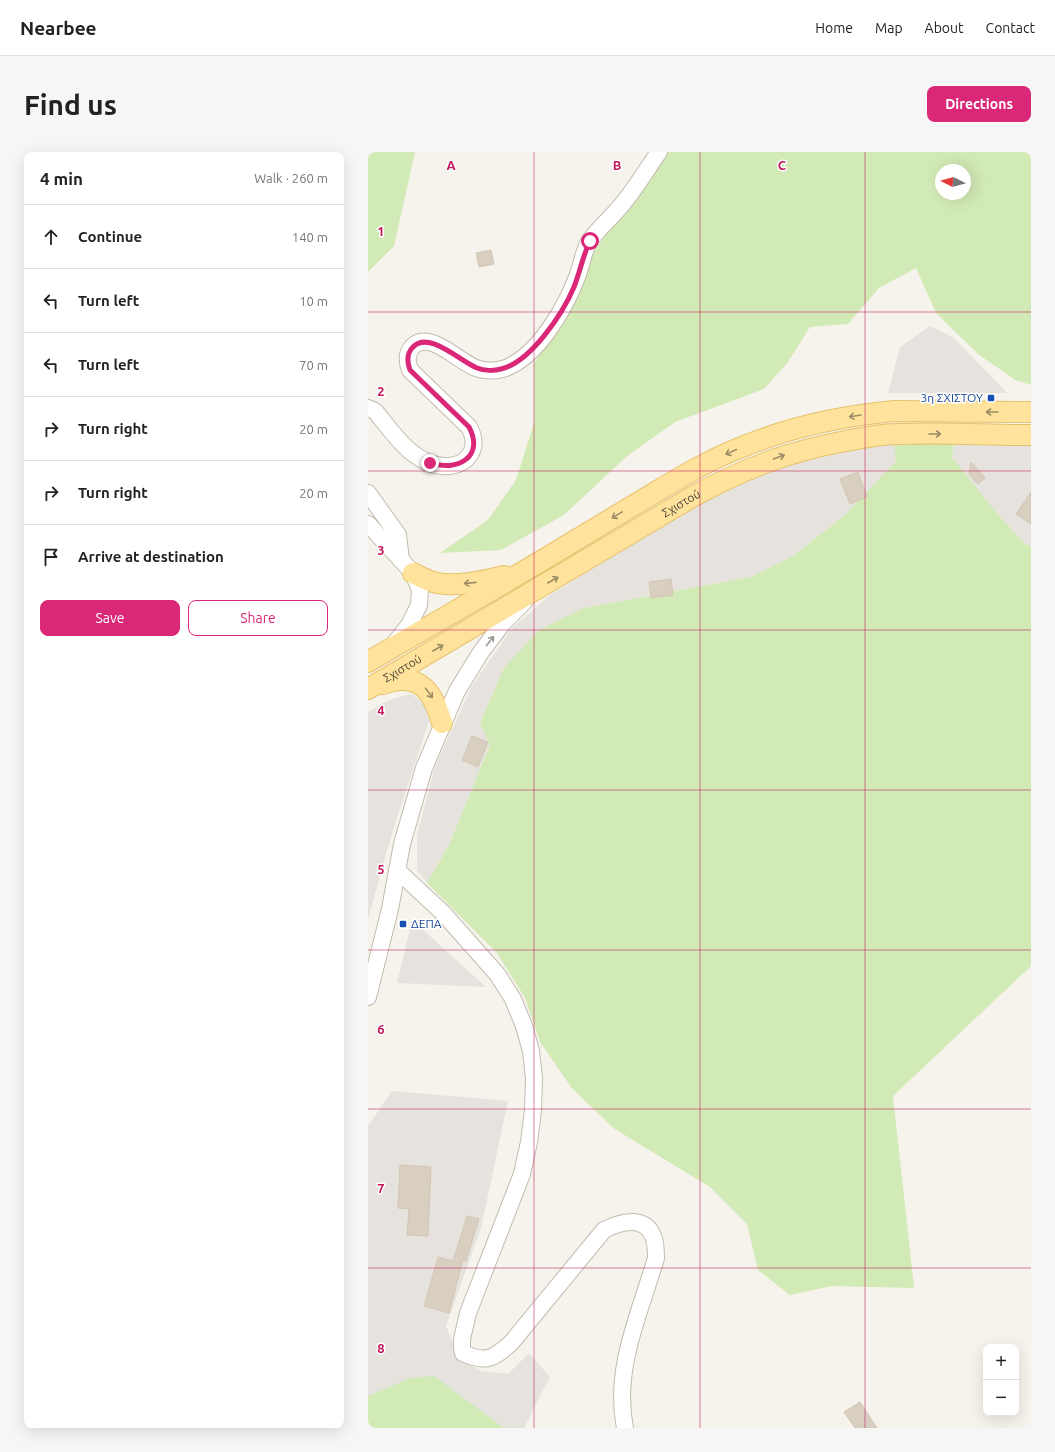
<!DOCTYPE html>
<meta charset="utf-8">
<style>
body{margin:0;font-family:Ubuntu,sans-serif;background:#f6f6f6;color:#222}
.controls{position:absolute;right:12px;bottom:12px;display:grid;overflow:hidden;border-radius:8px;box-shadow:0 4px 16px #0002}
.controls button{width:36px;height:36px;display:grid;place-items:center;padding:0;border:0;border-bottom:1px solid #e0e0e0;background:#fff;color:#222;font:20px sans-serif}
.compass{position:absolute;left:567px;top:12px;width:36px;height:36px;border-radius:50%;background:#fff;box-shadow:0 4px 16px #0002;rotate:276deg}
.stop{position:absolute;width:12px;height:12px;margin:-9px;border:3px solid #db2777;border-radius:50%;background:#fff}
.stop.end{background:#db2777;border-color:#fff;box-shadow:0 1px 4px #0008}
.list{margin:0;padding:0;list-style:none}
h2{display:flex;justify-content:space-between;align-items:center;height:52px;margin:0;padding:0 16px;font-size:17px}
h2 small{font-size:13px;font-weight:400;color:#767676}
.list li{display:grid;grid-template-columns:26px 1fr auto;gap:12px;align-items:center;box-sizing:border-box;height:64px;padding:0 16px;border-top:1px solid #e0e0e0}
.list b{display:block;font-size:15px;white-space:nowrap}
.list em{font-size:13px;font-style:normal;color:#767676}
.actions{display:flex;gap:8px;padding:12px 16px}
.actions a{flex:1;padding:9px 0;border:1px solid #db2777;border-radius:8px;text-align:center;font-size:14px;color:#db2777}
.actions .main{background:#db2777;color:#fff}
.icon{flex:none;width:22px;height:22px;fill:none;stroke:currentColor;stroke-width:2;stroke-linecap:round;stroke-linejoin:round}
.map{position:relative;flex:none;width:663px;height:1276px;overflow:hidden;border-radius:8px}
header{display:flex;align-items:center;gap:24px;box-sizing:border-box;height:56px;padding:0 20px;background:#fff;border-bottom:1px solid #e0e0e0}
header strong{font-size:19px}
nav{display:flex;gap:22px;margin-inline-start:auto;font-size:14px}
.intro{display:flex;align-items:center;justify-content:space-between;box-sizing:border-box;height:96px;padding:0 24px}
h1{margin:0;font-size:28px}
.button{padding:10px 18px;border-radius:8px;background:#db2777;color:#fff;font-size:14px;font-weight:700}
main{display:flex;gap:24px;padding:0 24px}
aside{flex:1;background:#fff;border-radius:8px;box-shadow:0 4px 16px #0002}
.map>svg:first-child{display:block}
.industrial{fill:#e6e2dd}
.green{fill:#d2eab5;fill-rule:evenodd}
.building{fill:#d8cfc1;stroke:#d3c7b4}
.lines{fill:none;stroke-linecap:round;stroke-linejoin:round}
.minor-casing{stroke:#c2bbae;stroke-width:18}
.major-casing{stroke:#e6c16a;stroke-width:22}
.minor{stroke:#fff;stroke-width:16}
.major{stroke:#ffe39c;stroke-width:20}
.oneway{stroke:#9c8c66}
.oneway2{stroke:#9c9892}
.route{stroke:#db2777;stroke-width:5}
.grid{fill:none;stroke:#c2185b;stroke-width:1;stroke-opacity:0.55}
.transit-dot{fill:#1a4fb4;stroke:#fff;stroke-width:1.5}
.labels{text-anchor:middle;stroke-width:3;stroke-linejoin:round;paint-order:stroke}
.transit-label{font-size:12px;fill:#164399;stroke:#fff;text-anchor:end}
.street-label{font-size:12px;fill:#4b4439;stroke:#fff}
.grid-label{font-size:13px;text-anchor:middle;font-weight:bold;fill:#c2185b;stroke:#fff;stroke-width:3;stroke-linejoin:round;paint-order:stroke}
</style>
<header>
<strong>Nearbee</strong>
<nav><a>Home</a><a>Map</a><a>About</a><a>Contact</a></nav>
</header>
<div class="intro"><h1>Find us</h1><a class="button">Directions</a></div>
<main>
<aside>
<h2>4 min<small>Walk · 260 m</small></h2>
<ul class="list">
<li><svg class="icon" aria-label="ahead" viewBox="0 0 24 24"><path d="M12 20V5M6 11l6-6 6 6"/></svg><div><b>Continue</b></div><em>140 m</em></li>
<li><svg class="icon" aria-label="left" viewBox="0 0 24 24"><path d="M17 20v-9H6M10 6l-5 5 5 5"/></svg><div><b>Turn left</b></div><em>10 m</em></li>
<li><svg class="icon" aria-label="left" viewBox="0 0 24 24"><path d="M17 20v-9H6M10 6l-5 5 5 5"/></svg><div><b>Turn left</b></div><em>70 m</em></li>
<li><svg class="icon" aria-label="right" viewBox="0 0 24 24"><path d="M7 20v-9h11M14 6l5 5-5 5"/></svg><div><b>Turn right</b></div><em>20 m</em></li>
<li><svg class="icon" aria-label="right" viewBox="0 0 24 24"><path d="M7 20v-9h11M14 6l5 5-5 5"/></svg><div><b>Turn right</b></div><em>20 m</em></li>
<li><svg class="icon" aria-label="arrive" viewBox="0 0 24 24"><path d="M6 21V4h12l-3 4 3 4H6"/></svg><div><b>Arrive at destination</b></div></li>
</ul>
<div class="actions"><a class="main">Save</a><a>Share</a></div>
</aside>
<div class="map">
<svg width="663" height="1276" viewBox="0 0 663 1276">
<rect width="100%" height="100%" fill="#f6f3ec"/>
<g class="industrial">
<path d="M 562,174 L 586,186 L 639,241 L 520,241 L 532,195 Z"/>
<path d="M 526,291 L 529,309 L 477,363 L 425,404 L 383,425 L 216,456 L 136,516 L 112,571 L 122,593 L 81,693 L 59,731 L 49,718 L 49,684 L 66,617 L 104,534 L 143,477 L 181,444 L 242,404 L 361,336 L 423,310 L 471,296 Z"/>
<path d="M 663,291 L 663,395 L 655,390 L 627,359 L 584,305 L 586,292 Z"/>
<path d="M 43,542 L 56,552 L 61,569 L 24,681 L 0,767 L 0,560 L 21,548 Z"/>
<path d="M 44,768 L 118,835 L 29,831 Z"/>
<path d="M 24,939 L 140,949 L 113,1076 L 78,1174 L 91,1206 L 112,1219 L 140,1222 L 161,1201 L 182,1225 L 156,1276 L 135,1276 L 0,1246 L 0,974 Z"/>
</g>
<g class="green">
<path d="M 0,0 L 47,0 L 26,94 L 0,120 Z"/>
<path d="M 301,0 L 663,0 L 663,233 L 647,228 L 610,202 L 568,161 L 548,116 L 511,136 L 480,172 L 442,175 L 420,210 L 396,237 L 307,270 L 258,305 L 196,363 L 133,398 L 72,401 L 120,368 L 148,328 L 166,271 L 166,211 L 196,168 L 223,103 ZM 573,18 L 597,18 L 597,42 L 573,42 Z"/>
<path d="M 526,291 L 586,292 L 584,305 L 627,359 L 655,390 L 663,395 L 663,814 L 525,944 L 546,1136 L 464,1134 L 422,1143 L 390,1118 L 379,1072 L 342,1035 L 245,976 L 203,935 L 172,890 L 157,846 L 129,801 L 59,731 L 81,693 L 122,593 L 112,571 L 136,516 L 171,478 L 216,456 L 383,425 L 425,404 L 477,363 L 528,309 Z"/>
<path d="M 66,1224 L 136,1276 L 0,1276 L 0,1244 L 43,1226 Z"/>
</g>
<g class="building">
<path d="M 123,98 L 126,112 L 111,115 L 108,101 Z"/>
<path d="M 603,310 L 617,326 L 610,332 L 601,322 Z"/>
<path d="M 490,320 L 499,345 L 482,352 L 472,327 Z"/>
<path d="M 663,340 L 663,372 L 648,362 Z"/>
<path d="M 303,427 L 305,443 L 283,446 L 281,430 Z"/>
<path d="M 104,584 L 120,590 L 110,615 L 94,608 Z"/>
<path d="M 32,1013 L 63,1015 L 60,1084 L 39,1083 L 41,1057 L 30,1056 Z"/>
<path d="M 99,1064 L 111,1067 L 98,1109 L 95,1108 L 81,1161 L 56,1154 L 70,1105 L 85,1109 Z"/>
<path d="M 492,1250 L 509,1276 L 487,1276 L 476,1260 Z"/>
</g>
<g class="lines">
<g class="minor-casing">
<g id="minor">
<path d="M 0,256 L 7,259 C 26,282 48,317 82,314 C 89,313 97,310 101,304 C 108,295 106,284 101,275 L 42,218 C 39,210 38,202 44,195 C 62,176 93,213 111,217 C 123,220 136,218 146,212 C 174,196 198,154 209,125 C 214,113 215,99 222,88 C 232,75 246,63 256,50 C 269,34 279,17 291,0"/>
<path d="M 0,341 L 30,383 L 33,408"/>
<path d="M 0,372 L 45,421 L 52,438 L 51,453 L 41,473 L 27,491"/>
<path d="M 29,718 L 75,761 L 129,822 L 145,847 L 156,874 L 163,899 L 166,926 L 165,958 L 161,990 L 154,1022 L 100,1161 L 94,1187 L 94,1196 L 95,1201 C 118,1212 126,1206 143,1191 L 236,1078 C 252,1070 276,1063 285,1084 C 288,1091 288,1099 288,1106 C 272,1161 245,1217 257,1276"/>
<path d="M 0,845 L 22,757 L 34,692 L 56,616 L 89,539 L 113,500 L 135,471 L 156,450"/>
</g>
</g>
<g class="major-casing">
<g id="major">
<path d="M 45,421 C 51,424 58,428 65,430 C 86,436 115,429 136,424"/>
<path d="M 0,510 C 64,472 129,436 193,397 C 225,378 258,358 291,338 C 318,322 345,306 374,295 C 422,275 473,264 526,259 L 663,260"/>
<path d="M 15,532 C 51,519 65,539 74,571"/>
<path id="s1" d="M 0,537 L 324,345 C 375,317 421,299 478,289 C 495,286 512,282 529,282 C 574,280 618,283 663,283"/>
</g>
</g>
<use href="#minor" class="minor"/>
<use href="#major" class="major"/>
</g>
<defs><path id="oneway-shaft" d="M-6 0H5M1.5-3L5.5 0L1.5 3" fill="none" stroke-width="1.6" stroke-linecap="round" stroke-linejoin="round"/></defs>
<g class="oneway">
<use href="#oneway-shaft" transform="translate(624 260) rotate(-180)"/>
<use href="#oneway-shaft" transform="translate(487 264) rotate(171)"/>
<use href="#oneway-shaft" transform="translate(567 282)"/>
<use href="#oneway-shaft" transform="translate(363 300) rotate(155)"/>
<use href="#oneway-shaft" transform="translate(411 305) rotate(-20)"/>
<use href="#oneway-shaft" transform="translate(249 363) rotate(149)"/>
<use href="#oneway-shaft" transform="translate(185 428) rotate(-30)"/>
<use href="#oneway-shaft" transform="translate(102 431) rotate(174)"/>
<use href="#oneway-shaft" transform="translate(70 496) rotate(-30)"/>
<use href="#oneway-shaft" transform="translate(61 541) rotate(54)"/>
</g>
<use class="oneway2" href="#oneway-shaft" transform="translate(122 489) rotate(-52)"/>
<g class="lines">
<path class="route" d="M 62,311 C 89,320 117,305 101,275 L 42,218 C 39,210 38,202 45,195 C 61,178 93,210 109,216 C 116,219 126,219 133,217 C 163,210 195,161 206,135 C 212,120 215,103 222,89"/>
</g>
<path class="grid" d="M 166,0 L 166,1276M 332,0 L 332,1276M 497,0 L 497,1276M 0,160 L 663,160M 0,319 L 663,319M 0,478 L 663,478M 0,638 L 663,638M 0,798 L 663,798M 0,957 L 663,957M 0,1116 L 663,1116"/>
<g class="transit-dot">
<rect x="619" y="242" width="8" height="8" rx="2"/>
<rect x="31" y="768" width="8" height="8" rx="2"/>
</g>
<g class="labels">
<g class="transit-label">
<text x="615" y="250">3η ΣΧΙΣΤΟΥ</text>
<text x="43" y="776" text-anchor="start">ΔΕΠΑ</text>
</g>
<g class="street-label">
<text dy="4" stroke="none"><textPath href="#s1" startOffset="364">Σχιστού</textPath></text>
<text dy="4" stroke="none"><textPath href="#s1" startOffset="40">Σχιστού</textPath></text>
</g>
</g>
<g class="grid-label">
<text x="83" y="18">A</text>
<text x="249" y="18">B</text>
<text x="414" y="18">C</text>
<text x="13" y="84">1</text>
<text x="13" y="244">2</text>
<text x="13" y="403">3</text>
<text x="13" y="563">4</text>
<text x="13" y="722">5</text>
<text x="13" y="882">6</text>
<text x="13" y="1041">7</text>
<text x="13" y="1201">8</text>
</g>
</svg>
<div class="controls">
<button>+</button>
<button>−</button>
</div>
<svg class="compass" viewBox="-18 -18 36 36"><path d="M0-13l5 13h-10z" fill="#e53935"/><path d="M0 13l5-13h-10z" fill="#767676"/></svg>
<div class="stop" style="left:222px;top:89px"></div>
<div class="stop end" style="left:62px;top:311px"></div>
</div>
</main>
